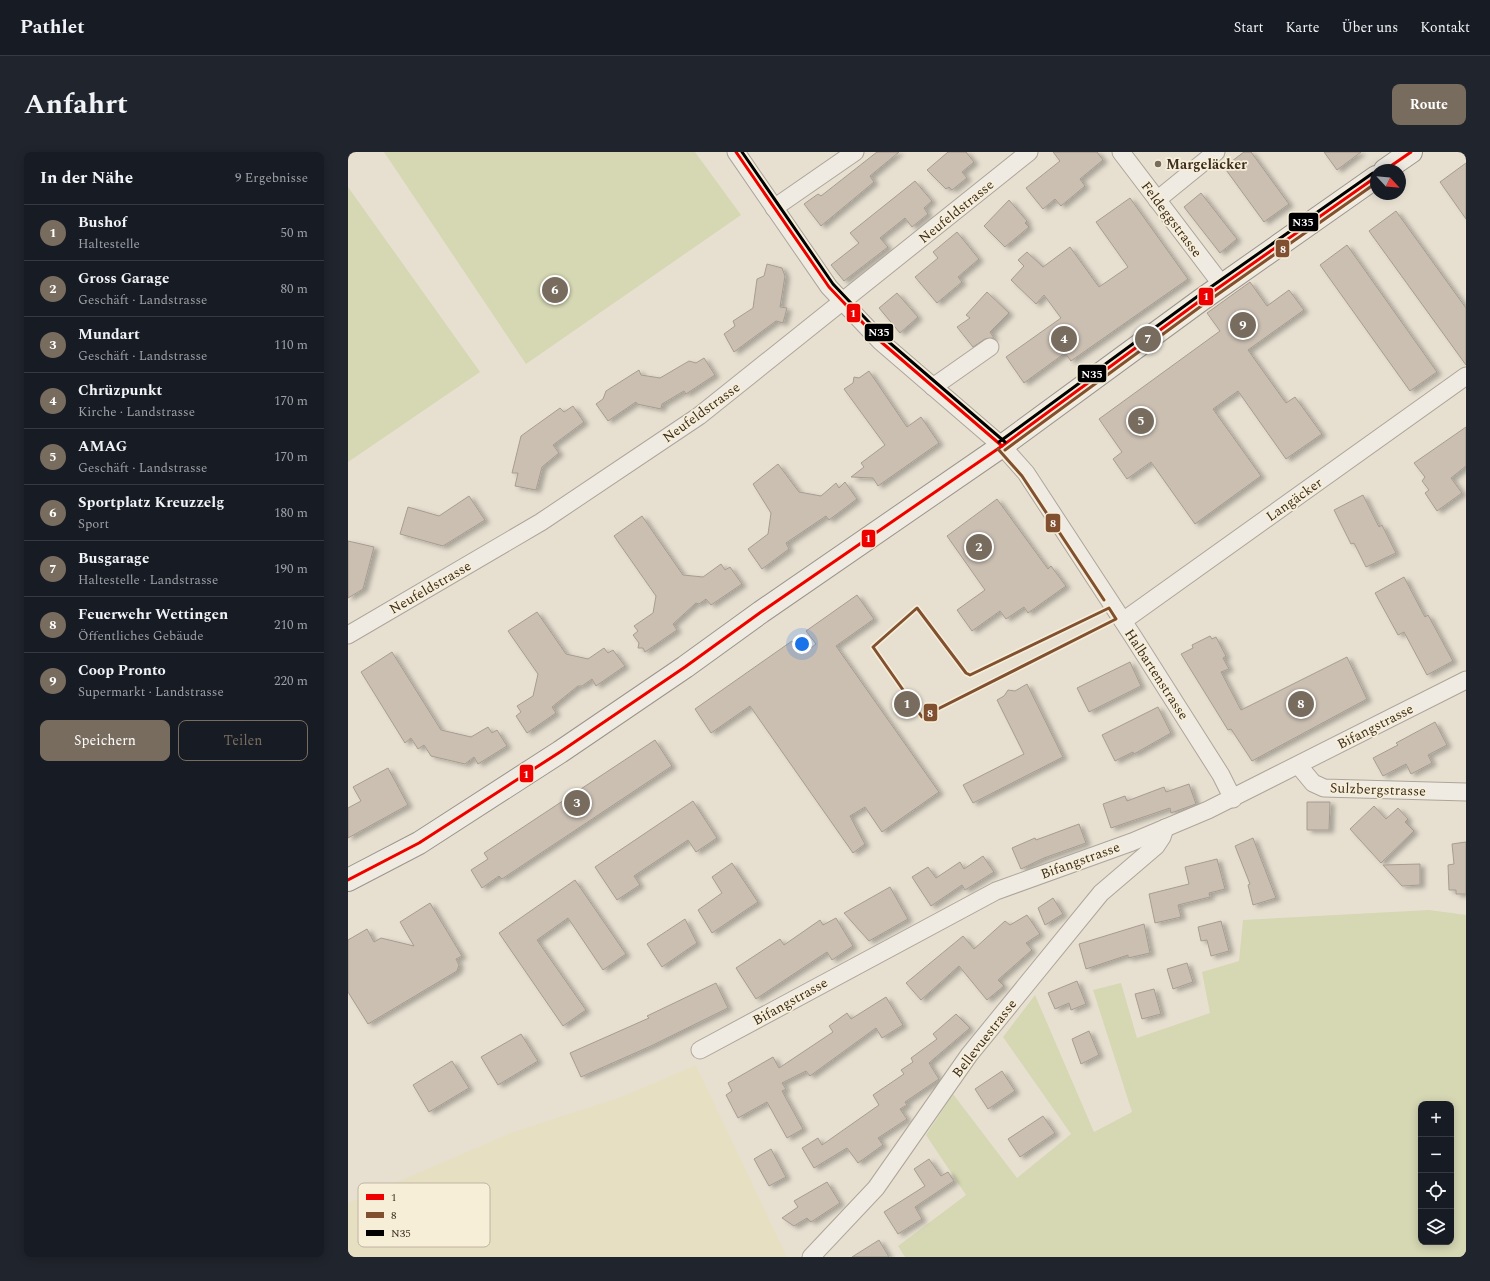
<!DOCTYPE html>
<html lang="de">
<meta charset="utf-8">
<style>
body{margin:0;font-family:Spectral,serif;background:#20242c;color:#f1f3f6}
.controls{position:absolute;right:12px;bottom:12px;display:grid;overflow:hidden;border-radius:8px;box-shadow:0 2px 10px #0003}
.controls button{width:36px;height:36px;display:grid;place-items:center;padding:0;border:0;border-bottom:1px solid #363941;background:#171b24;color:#f1f3f6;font:20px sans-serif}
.compass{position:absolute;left:1022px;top:12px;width:36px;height:36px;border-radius:50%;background:#171b24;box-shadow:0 2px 10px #0003;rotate:116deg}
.you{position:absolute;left:454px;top:492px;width:14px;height:14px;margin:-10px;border:3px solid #fff;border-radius:50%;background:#1a73e8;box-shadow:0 0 0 6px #1a73e833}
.badge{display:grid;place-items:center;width:26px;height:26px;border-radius:50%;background:#786c5e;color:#fff;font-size:13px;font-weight:700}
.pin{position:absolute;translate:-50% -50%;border:2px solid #fff;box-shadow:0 1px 4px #0006}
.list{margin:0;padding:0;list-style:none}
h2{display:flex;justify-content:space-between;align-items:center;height:52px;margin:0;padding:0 16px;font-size:17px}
h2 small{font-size:13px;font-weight:400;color:#9ea1a6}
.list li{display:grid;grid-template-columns:26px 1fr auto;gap:12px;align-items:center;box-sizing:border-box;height:56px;padding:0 16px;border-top:1px solid #363941}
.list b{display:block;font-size:15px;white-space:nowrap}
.list p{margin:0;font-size:13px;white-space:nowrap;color:#9ea1a6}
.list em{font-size:13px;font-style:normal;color:#9ea1a6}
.actions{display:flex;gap:8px;padding:12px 16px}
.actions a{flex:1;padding:9px 0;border:1px solid #786c5e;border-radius:8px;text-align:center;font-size:14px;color:#786c5e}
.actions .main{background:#786c5e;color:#fff}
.icon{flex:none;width:22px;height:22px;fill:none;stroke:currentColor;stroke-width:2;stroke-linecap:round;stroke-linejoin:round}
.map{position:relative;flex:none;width:1118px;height:1105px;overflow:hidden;border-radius:8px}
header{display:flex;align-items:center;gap:24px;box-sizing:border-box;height:56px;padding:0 20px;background:#171b24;border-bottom:1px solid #363941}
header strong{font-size:19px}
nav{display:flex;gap:22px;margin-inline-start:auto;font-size:14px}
.intro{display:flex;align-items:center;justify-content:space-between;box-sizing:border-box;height:96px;padding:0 24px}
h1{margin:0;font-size:28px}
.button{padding:10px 18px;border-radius:8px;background:#786c5e;color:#fff;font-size:14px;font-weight:700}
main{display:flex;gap:24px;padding:0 24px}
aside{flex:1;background:#171b24;border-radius:8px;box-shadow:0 2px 10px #0003}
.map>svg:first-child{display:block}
.farmland{fill:#e6dfc2}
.green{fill:#d6d7b3;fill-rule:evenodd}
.building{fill:#cbbfb2;stroke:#a89c90;filter:url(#shadow)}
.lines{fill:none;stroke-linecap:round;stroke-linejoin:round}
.minor-casing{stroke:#ada599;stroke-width:19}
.secondary-casing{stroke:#9c958a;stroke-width:24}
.minor{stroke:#efebe3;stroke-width:17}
.secondary{stroke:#efebe3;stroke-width:22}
.bus-1-casing{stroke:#f7eed8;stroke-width:6}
.bus-2-casing{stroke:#f7eed8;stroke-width:6}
.bus-3-casing{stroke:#f7eed8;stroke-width:6}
.bus-1{stroke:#e00;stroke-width:3}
.bus-2{stroke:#805030;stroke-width:3}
.bus-3{stroke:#000;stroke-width:3}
.poi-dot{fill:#786c5e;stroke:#f7eed8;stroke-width:1.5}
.labels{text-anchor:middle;stroke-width:3.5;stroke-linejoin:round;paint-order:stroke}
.poi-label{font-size:14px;font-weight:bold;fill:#3d2e20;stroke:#f7eed8;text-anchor:start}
.street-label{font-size:14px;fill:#3d2e20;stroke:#f7eed8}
.key{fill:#f7eed8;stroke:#bfb4a1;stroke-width:1}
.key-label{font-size:11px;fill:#3d2e20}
.line-badge{stroke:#f7eed8;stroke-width:1.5}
.badge-label{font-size:11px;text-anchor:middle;font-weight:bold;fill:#fff}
</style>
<header>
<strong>Pathlet</strong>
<nav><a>Start</a><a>Karte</a><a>Über uns</a><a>Kontakt</a></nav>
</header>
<div class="intro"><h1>Anfahrt</h1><a class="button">Route</a></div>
<main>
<aside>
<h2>In der Nähe<small>9 Ergebnisse</small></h2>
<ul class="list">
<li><span class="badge">1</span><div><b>Bushof</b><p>Haltestelle</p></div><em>50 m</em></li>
<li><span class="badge">2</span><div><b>Gross Garage</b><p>Geschäft · Landstrasse</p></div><em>80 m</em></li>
<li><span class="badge">3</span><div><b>Mundart</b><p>Geschäft · Landstrasse</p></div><em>110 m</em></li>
<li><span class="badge">4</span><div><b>Chrüzpunkt</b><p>Kirche · Landstrasse</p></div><em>170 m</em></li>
<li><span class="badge">5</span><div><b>AMAG</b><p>Geschäft · Landstrasse</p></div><em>170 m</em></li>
<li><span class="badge">6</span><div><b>Sportplatz Kreuzzelg</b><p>Sport</p></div><em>180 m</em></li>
<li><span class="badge">7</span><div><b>Busgarage</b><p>Haltestelle · Landstrasse</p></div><em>190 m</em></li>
<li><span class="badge">8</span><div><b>Feuerwehr Wettingen</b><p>Öffentliches Gebäude</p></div><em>210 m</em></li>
<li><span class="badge">9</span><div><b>Coop Pronto</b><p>Supermarkt · Landstrasse</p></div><em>220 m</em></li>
</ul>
<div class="actions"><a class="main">Speichern</a><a>Teilen</a></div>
</aside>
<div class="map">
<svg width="1118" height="1105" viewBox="0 0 1118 1105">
<defs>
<filter id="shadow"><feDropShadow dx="4.5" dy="2.5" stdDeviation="2" flood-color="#0004"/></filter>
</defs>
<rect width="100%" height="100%" fill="#e7e0d1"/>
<path class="farmland" d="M 348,913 L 439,1105 L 0,1105 L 0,1051 L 165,980 L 273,945 Z"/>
<g class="green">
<path d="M 36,0 L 347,0 L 393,63 L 178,212 Z"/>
<path d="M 0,35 L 132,220 L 0,310 Z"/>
<path d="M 1081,758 L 1118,763 L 1118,1105 L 557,1105 L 550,1094 L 618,1043 L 578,983 L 605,942 L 669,1026 L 723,982 L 655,885 L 687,843 L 746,980 L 784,960 L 745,838 L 773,831 L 789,886 L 862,861 L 854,820 L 891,809 L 895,768 ZM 1073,952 L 1103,952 L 1103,1090 L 1073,1090 Z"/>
</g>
<g class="building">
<path d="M 529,0 L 551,0 L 522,24 L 526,30 L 473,74 L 456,52 L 470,42 L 473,44 Z"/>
<path d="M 600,0 L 618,0 L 626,10 L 614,20 L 619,26 L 604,38 L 601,35 L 598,37 L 579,18 Z"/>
<path d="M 705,0 L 749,0 L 755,8 L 732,27 L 737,34 L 713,54 L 707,47 L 695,57 L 678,36 L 712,9 Z"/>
<path d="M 896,0 L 903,0 L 941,52 L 916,70 L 876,15 Z"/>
<path d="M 976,0 L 1013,0 L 989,18 Z"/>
<path d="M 1118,11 L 1118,67 L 1092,30 Z"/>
<path d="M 567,29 L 584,49 L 576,56 L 580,62 L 564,75 L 557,66 L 532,86 L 540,95 L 496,129 L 483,113 L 511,91 L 502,81 Z"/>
<path d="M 853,41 L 889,87 L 872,101 L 836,55 Z"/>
<path d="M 782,46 L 840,127 L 723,209 L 717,201 L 676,231 L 658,205 L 713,166 L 696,143 L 688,152 L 663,128 L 676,114 L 670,108 L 679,100 L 695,115 L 722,95 L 751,135 L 780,115 L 748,70 Z"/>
<path d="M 661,48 L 679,69 L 677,71 L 681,75 L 657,95 L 636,74 Z"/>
<path d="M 1048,59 L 1118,156 L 1118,213 L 1021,79 Z"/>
<path d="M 609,80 L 631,107 L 610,125 L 614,130 L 589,151 L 567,125 L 590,106 L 585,100 Z"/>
<path d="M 999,93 L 1089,220 L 1062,239 L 972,113 Z"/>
<path d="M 419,112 L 434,116 L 437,124 L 432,155 L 439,156 L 435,171 L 428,169 L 386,200 L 376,182 L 387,174 L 385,169 L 405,156 L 409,127 L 416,124 Z"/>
<path d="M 902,130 L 919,154 L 941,138 L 956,158 L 900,198 L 938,251 L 947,245 L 974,282 L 938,307 L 890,239 L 865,257 L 913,324 L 847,372 L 803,310 L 779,327 L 765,307 L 774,300 L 751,267 L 872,179 L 859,161 Z"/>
<path d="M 639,140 L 661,161 L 642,180 L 646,186 L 637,187 L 625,195 L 609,175 L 622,166 L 618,163 Z"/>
<path d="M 549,141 L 570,165 L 552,181 L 531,156 Z"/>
<path d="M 356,206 L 367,223 L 338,242 L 336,239 L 314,252 L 313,257 L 289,252 L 288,250 L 260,269 L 248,252 L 255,247 L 258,239 L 291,218 L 293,223 L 312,226 L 341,209 L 348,211 Z"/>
<path d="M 521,219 L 559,275 L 573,265 L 591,291 L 530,334 L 525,326 L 503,325 L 516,315 L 513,311 L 537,293 L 496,237 L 505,231 L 506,225 L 511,226 Z"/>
<path d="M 225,254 L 236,270 L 205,293 L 211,301 L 194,315 L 188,338 L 167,334 L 170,321 L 164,321 L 173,284 L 212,256 L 216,260 Z"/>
<path d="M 1118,275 L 1118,314 L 1103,326 L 1114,341 L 1089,359 L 1077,341 L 1081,338 L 1074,329 L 1077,325 L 1066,311 Z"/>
<path d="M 430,312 L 451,340 L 473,344 L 488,331 L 491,336 L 497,330 L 509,347 L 481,368 L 478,364 L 438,391 L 441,397 L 414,417 L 400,397 L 420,382 L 423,361 L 405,332 Z"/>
<path d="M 1015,343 L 1031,375 L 1034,373 L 1048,401 L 1018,415 L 1006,391 L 1003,392 L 986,358 Z"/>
<path d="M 121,344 L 137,368 L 95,394 L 52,382 L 60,355 L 91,364 Z"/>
<path d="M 649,347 L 700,417 L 703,414 L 718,434 L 680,461 L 676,455 L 658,467 L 652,459 L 624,479 L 609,458 L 637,438 L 599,384 Z"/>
<path d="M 294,364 L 335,423 L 355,425 L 373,412 L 377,418 L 382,415 L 394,432 L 363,453 L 358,447 L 351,452 L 348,451 L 325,472 L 329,478 L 297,500 L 295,496 L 290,496 L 291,491 L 285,483 L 290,479 L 286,474 L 305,461 L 308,444 L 266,384 Z"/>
<path d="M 0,389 L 26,395 L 15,437 L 0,446 Z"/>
<path d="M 1056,425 L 1077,465 L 1080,463 L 1105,509 L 1079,523 L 1056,480 L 1050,483 L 1027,441 Z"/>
<path d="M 509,443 L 526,467 L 488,494 L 591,640 L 534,680 L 517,655 L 502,664 L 517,692 L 505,701 L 402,554 L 363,581 L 347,557 L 444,489 L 455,502 L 468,492 L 458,479 Z"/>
<path d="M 189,460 L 218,502 L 240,507 L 256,496 L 260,501 L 265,498 L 277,514 L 248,534 L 244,527 L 234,534 L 230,534 L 204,555 L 208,561 L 179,581 L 168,564 L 173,560 L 169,554 L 185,544 L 190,522 L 160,479 Z"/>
<path d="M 862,484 L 864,487 L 868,485 L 878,504 L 875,506 L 881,517 L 873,520 L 893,558 L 999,505 L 1019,547 L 904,609 L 883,577 L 880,578 L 833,502 L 845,496 L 844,493 Z"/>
<path d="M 44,500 L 93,578 L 123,585 L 140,575 L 144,581 L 149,578 L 159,594 L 130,612 L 126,605 L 117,612 L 83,604 L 76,593 L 70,597 L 63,586 L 57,591 L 13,520 Z"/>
<path d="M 782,510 L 793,534 L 741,560 L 729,536 Z"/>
<path d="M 679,532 L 715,605 L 625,651 L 615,633 L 676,602 L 649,548 L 656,544 L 660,538 L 667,539 Z"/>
<path d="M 810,555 L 823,581 L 786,602 L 785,600 L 767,609 L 754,583 Z"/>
<path d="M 1087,570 L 1099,593 L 1080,603 L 1084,611 L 1063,622 L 1058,612 L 1035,624 L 1025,606 L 1050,593 L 1048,591 Z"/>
<path d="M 307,588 L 324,614 L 154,727 L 151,724 L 134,736 L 123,718 L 140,707 L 136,701 Z"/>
<path d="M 40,616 L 60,653 L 0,686 L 0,656 L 13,649 L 5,635 Z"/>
<path d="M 841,632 L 848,652 L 823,661 L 822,656 L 763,676 L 755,652 L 777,644 L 779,649 L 816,635 L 818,640 Z"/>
<path d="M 345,649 L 369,686 L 348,700 L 340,688 L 286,724 L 292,733 L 269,748 L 247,715 Z"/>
<path d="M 959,650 L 982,650 L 981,678 L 959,678 Z"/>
<path d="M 1026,654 L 1038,667 L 1050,656 L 1060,667 L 1057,670 L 1066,679 L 1033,711 L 1002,677 Z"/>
<path d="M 731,672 L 738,691 L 696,706 L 673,717 L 664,696 L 687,686 L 688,688 Z"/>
<path d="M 905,686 L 928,746 L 905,753 L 900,733 L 902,732 L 887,694 Z"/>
<path d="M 1118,690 L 1118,742 L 1108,742 L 1108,738 L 1101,738 L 1100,713 L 1106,712 L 1104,692 Z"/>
<path d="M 635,704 L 646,720 L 617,738 L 614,733 L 583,754 L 564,725 L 580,715 L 588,726 L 612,710 L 616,717 Z"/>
<path d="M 869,707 L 877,737 L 861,741 L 862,745 L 830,753 L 833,765 L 807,771 L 801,742 L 841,732 L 837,715 Z"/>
<path d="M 384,711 L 410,750 L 364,781 L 350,758 L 374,741 L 364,725 Z"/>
<path d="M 1072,712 L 1072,733 L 1054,734 L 1035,713 Z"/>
<path d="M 227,728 L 278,802 L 255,818 L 220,766 L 189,788 L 238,858 L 215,874 L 151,781 Z"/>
<path d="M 542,735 L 560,767 L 521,789 L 496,761 Z"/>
<path d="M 705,746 L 715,762 L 697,773 L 690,756 Z"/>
<path d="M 82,751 L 114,804 L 108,807 L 111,813 L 109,819 L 20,872 L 0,840 L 0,788 L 19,777 L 26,790 L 33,786 L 66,794 L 52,770 Z"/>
<path d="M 679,763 L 692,782 L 678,791 L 684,798 L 650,828 L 656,834 L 639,848 L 611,814 L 573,848 L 558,831 L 615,784 L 626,797 L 657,769 L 662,773 Z"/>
<path d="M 488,766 L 505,794 L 484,808 L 479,800 L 408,847 L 388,816 L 432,787 L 436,793 L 472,768 L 475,773 Z"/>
<path d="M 337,767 L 349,791 L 314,815 L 299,792 Z"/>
<path d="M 873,769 L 881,799 L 863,804 L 859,788 L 853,789 L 850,775 Z"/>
<path d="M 796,772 L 802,801 L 780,806 L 780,803 L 738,817 L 731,792 Z"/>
<path d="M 839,811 L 845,830 L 825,837 L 819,817 Z"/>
<path d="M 729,829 L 738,852 L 723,858 L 721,851 L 707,857 L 700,841 Z"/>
<path d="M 368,831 L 380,856 L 303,894 L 233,925 L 222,901 L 301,866 L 299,864 Z"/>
<path d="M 806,837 L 813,862 L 794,867 L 787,842 Z"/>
<path d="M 538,845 L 555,873 L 534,886 L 528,876 L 462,924 L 458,919 L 434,931 L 438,937 L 434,939 L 455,977 L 439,986 L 419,950 L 390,966 L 378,943 L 384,939 L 380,931 L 425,905 L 431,916 L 485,880 L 481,874 L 499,861 L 503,867 Z"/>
<path d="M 608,862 L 622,876 L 581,911 L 591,927 L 557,950 L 559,953 L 552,957 L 559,967 L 530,986 L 535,993 L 510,1011 L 499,996 L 466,1016 L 454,996 L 470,986 L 474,993 L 531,953 L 525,943 L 556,922 L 553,918 L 565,910 L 563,906 L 589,887 L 585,882 Z"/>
<path d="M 741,879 L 751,903 L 733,912 L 724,887 Z"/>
<path d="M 173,882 L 190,909 L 150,933 L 133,905 Z"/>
<path d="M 104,909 L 121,936 L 81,960 L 65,933 Z"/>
<path d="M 654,919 L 667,939 L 640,957 L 627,937 Z"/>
<path d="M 695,964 L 707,981 L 672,1005 L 660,987 Z"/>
<path d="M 423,997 L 438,1025 L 421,1034 L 406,1007 Z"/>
<path d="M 581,1007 L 593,1024 L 600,1020 L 606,1029 L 567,1055 L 574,1067 L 550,1082 L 536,1060 L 577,1034 L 566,1017 Z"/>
<path d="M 479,1030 L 492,1051 L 463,1070 L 459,1066 L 446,1074 L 434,1066 L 450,1055 L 446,1049 Z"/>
<path d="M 531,1088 L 541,1105 L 504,1105 Z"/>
</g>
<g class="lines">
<g class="minor-casing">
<g id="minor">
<path d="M 388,0 L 481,135 L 532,189 L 654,294 L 678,321 L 786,486 L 873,623 L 885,647"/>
<path d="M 773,0 L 874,133"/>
<path d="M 809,48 L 868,0"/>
<path d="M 426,56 L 507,0"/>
<path d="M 585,235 L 642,195"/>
<path d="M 775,469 L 1118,224"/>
<path d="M 0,483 L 193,370 L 351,264 L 681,0"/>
<path d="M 951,614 L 965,631 L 976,636 L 1118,640"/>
<path d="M 352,898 L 648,739 L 784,690 L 860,658 L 1118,528"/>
<path d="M 463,1105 L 528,1036 L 621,903 L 753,741 L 808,694 L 814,685 L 817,676"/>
</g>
</g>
<g class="secondary-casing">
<g id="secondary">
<path d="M 1037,18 L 1063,0"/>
<path d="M 0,728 L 71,691 L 212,600 L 337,515 L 413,460 L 654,294 L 853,148 L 1028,25"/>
</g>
</g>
<use href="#minor" class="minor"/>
<use href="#secondary" class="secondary"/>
<g class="bus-1-casing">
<g id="bus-1">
<path d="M 388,0 L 481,135 L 532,189 L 654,294"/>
<path d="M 1037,18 L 1063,0"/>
<path d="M 0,728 L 71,691 L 212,600 L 337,515 L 413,460 L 654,294 L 853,148 L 1028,25"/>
</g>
</g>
<g class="bus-2-casing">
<g id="bus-2">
<path d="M 650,297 L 674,324 L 756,448"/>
<path d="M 657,298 L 856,152 L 1028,31"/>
<path d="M 569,456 L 618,521 L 622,523 L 761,456 L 768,467 L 574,565 L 525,495 Z"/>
</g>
</g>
<g class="bus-3-casing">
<g id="bus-3">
<path d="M 394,0 L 485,132 L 535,185 L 657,290"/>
<path d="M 651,290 L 850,144 L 1025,21"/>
</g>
</g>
<use href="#bus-1" class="bus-1"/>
<use href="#bus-2" class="bus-2"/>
<use href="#bus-3" class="bus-3"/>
</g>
<circle class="poi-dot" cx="810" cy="12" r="4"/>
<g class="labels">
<g class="poi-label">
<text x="818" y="17">Margeläcker</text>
</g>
<g class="street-label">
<text transform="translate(608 59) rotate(-39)" y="5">Neufeldstrasse</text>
<text transform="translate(824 67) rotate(53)" y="5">Feldeggstrasse</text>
<text transform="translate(353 260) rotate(-36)" y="5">Neufeldstrasse</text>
<text transform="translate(946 347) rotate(-35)" y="5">Langäcker</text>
<text transform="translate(82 435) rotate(-30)" y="5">Neufeldstrasse</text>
<text transform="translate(809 522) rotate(57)" y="5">Halbartenstrasse</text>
<text transform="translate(1027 574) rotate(-27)" y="5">Bifangstrasse</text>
<text transform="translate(1030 637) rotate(2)" y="5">Sulzbergstrasse</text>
<text transform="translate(732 708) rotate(-20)" y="5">Bifangstrasse</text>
<text transform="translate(442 849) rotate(-29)" y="5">Bifangstrasse</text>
<text transform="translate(636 886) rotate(-52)" y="5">Bellevuestrasse</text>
</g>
</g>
<rect x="10" y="1031" width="132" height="64" rx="6" class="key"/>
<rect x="18" y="1042" width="18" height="6" fill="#e00"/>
<rect x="18" y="1060" width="18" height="6" fill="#805030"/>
<rect x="18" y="1078" width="18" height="6" fill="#000"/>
<g class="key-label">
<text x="43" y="1049">1</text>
<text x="43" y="1067">8</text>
<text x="43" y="1085">N35</text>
</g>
<g class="line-badge">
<rect x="940" y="60" width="31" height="20" rx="4" fill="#000"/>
<rect x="927" y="87" width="15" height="19" rx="4" fill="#805030"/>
<rect x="850" y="135" width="16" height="19" rx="4" fill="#e00"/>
<rect x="498" y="151" width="15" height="20" rx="4" fill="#e00"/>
<rect x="516" y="171" width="30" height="19" rx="4" fill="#000"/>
<rect x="729" y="212" width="30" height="19" rx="4" fill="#000"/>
<rect x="697" y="361" width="16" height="20" rx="4" fill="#805030"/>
<rect x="513" y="377" width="15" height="19" rx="4" fill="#e00"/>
<rect x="575" y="551" width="15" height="19" rx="4" fill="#805030"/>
<rect x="171" y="612" width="15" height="19" rx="4" fill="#e00"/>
</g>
<g class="badge-label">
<text x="955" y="74">N35</text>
<text x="935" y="101">8</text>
<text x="858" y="148">1</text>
<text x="505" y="165">1</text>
<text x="531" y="184">N35</text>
<text x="744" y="226">N35</text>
<text x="705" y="375">8</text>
<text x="520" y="390">1</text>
<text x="582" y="565">8</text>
<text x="178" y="626">1</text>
</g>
</svg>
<div class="controls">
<button>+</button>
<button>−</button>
<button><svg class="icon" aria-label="locate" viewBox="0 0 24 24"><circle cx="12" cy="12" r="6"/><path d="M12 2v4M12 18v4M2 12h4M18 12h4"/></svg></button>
<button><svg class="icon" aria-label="layers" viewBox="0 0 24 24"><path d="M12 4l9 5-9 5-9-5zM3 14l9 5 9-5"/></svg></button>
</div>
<svg class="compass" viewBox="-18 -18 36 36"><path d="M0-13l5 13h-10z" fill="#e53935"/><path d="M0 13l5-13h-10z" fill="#9ea1a6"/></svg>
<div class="you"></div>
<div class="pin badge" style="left:559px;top:552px">1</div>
<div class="pin badge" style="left:631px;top:395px">2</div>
<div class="pin badge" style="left:229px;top:651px">3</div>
<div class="pin badge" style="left:716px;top:187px">4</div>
<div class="pin badge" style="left:793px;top:269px">5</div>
<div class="pin badge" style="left:207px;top:138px">6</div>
<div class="pin badge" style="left:800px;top:187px">7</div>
<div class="pin badge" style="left:953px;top:552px">8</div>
<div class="pin badge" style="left:895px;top:173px">9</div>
</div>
</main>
